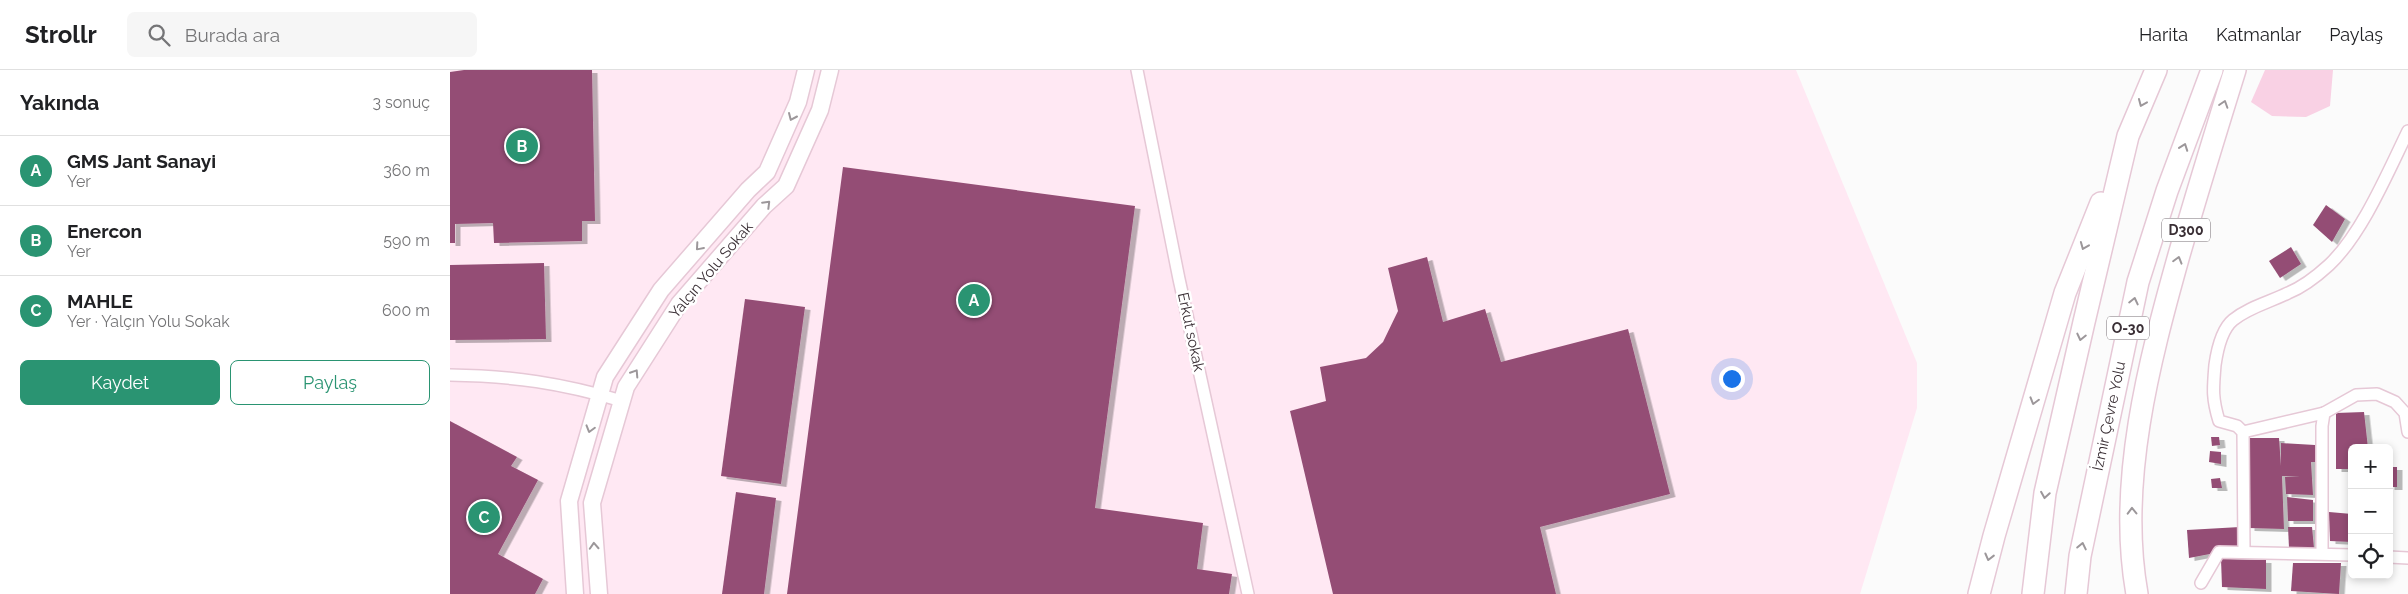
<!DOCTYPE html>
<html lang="tr">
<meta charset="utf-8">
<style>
body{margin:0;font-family:Raleway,sans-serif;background:#f6f6f6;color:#202124}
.controls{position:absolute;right:15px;bottom:15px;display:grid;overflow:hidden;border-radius:8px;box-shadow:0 2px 8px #0003}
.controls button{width:45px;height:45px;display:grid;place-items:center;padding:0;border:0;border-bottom:1px solid #e0e0e0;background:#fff;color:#202124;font:25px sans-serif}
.you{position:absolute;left:1281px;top:308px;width:18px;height:18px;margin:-12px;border:4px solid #fff;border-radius:50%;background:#1a73e8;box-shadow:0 0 0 8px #1a73e833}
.badge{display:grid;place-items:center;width:32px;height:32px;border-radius:50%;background:#2a9472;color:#fff;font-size:16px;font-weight:700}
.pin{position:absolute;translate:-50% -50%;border:2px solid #fff;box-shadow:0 1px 5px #0006}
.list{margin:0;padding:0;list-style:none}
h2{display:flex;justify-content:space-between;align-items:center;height:65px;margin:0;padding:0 20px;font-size:21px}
h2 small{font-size:16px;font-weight:400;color:#757577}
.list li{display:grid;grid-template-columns:32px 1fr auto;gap:15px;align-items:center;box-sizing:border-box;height:70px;padding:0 20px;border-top:1px solid #e0e0e0}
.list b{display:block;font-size:19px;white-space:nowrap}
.list p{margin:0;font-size:16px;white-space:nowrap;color:#757577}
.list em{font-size:16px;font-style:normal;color:#757577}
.actions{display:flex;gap:10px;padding:15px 20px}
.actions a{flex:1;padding:11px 0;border:1px solid #2a9472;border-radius:8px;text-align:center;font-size:18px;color:#2a9472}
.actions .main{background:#2a9472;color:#fff}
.icon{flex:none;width:28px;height:28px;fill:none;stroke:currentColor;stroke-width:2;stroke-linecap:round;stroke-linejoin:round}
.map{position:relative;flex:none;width:1958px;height:524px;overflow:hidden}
header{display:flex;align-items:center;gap:30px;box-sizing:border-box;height:70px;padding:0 25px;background:#fff;border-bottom:1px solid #e0e0e0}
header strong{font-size:24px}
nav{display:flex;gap:28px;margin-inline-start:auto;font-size:18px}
.search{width:350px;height:45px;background:#f6f6f6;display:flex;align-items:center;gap:12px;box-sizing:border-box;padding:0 18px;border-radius:8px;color:#757577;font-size:19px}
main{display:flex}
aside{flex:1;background:#fff}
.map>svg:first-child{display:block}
.built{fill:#ffe8f3}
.green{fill:#f9d1e4}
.building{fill:#944e75;filter:url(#shadow)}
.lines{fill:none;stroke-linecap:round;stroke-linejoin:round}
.street-casing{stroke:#e6c8d6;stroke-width:14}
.secondary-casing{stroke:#e6c8d6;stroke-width:19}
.highway-casing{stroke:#e6c8d6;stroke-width:24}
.street{stroke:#fff;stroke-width:11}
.secondary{stroke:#fff;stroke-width:16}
.highway{stroke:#fff;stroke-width:21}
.oneway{stroke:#9c979a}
.labels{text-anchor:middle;stroke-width:5;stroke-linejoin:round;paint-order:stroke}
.shield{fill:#fff;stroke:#756d72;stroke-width:1}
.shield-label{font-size:14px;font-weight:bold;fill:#3a2f35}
.street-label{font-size:15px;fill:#3a2f35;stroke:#fff}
</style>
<header>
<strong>Strollr</strong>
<div class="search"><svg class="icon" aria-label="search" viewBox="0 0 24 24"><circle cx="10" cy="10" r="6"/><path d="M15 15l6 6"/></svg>Burada ara</div>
<nav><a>Harita</a><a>Katmanlar</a><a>Paylaş</a></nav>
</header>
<main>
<aside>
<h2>Yakında<small>3 sonuç</small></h2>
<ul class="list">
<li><span class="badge">A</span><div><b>GMS Jant Sanayi</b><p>Yer</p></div><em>360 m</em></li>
<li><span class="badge">B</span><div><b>Enercon</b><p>Yer</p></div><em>590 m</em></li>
<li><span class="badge">C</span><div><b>MAHLE</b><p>Yer · Yalçın Yolu Sokak</p></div><em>600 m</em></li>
</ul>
<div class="actions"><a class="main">Kaydet</a><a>Paylaş</a></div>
</aside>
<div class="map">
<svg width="1958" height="524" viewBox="0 0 1958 524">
<defs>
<filter id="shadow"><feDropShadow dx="5.5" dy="3" stdDeviation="0" flood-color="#0004"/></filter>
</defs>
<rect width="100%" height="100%" fill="#fbfbfb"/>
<path class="built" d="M 0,0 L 1346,0 L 1467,293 L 1467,338 L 1410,524 L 0,524 Z"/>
<path class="green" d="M 1815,0 L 1883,0 L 1880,36 L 1856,47 L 1822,46 L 1801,32 Z"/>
<g class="building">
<path d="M 14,0 L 142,0 L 145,151 L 132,151 L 132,171 L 44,173 L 43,153 L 5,154 L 5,173 L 0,173 L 0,2 Z"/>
<path d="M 393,97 L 685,136 L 645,438 L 753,453 L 747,499 L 782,504 L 779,524 L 337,524 Z"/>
<path d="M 1876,135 L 1895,149 L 1882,172 L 1863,155 Z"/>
<path d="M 1841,177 L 1851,194 L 1830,208 L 1819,191 Z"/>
<path d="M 977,187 L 993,252 L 1035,239 L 1051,292 L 1178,259 L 1220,424 L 1090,457 L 1106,524 L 883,524 L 840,341 L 876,331 L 870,297 L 916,288 L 933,272 L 948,241 L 938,198 Z"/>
<path d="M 94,193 L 96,269 L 0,270 L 0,195 Z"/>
<path d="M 295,229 L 355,237 L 331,414 L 271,406 Z"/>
<path d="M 1914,342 L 1918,378 L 1902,378 L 1902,399 L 1886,399 L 1886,343 Z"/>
<path d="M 0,351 L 67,387 L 61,396 L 88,410 L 48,484 L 93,509 L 85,524 L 0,524 Z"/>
<path d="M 1761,367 L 1769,367 L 1770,375 L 1762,376 Z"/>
<path d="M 1798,368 L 1829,368 L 1831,396 L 1831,373 L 1865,375 L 1867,392 L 1861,392 L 1863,425 L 1836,424 L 1835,407 L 1850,407 L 1832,406 L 1834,459 L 1799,458 Z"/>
<path d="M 1760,381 L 1771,382 L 1771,394 L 1759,392 Z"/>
<rect x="1939" y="397" width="8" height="20"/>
<path d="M 1770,408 L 1772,418 L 1762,418 L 1761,409 Z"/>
<path d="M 286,422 L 326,428 L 314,524 L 272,524 Z"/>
<path d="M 1837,427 L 1863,430 L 1863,451 L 1838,451 Z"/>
<path d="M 1879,442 L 1902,444 L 1902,472 L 1880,471 Z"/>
<path d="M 1790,457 L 1791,478 L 1739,488 L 1737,460 Z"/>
<path d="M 1838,457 L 1862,457 L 1864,478 L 1839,478 Z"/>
<path d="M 1771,489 L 1816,490 L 1816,519 L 1772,517 Z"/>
<path d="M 1843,493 L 1891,493 L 1889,524 L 1841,521 Z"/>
</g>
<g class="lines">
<g class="street-casing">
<g id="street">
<path d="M 687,0 L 729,209 L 798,524"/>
<path d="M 0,305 C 63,306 111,313 172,331"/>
<path d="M 1793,362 L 1874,343 L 1906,325 L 1927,324 L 1945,332 L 1955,343 L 1958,362"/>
<path d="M 1794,481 L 1793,362 L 1787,356 L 1769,351 C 1762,328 1763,319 1765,295 C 1767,281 1772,259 1783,250 C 1799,237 1820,232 1838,223 C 1853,217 1867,206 1879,195 C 1912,164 1938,102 1958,61"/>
<path d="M 1872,483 L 1872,356 L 1874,343"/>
<path d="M 1939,487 L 1958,488"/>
<path d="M 1751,513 L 1769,482 L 1902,485"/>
</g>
</g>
<g class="secondary-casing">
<g id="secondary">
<path d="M 125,524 L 119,431 L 155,307 L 211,220 L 298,120 L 317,102 L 348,32 L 356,0"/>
<path d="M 149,524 L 142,433 L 176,317 L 229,234 L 314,136 L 336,116 L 370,40 L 380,0"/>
</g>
</g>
<g class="highway-casing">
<g id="highway">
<path d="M 1529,524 L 1544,466 L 1615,223 L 1651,133"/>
<path d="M 1583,524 L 1595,423 L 1634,252 L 1678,66 L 1706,0"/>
<path d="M 1626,524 L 1630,486 L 1688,212 L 1717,121 L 1762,0"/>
<path d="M 1687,524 C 1667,413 1699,292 1729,185 C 1747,123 1766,61 1785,0"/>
</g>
</g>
<use href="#street" class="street"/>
<use href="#secondary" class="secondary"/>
<use href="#highway" class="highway"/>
</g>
<defs><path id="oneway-chevron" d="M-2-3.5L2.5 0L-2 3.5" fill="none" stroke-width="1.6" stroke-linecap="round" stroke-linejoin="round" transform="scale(1.25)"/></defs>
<g class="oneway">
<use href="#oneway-chevron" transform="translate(1692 33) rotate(113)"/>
<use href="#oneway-chevron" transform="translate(1774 34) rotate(-72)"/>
<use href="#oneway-chevron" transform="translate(342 47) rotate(114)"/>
<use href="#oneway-chevron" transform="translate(1734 77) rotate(-70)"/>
<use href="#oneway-chevron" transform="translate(317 134) rotate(-45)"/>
<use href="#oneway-chevron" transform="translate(1634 176) rotate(112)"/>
<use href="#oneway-chevron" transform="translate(249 177) rotate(131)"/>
<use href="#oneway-chevron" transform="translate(1728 190) rotate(-74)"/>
<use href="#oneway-chevron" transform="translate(1684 231) rotate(-77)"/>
<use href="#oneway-chevron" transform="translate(1631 267) rotate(103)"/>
<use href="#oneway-chevron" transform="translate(185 303) rotate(-57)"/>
<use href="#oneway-chevron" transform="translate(1584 331) rotate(106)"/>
<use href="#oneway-chevron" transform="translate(140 359) rotate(106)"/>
<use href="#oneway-chevron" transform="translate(1595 425) rotate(99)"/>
<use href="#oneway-chevron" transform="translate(1682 441) rotate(-91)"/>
<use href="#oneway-chevron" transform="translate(144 476) rotate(-93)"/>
<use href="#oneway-chevron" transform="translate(1632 476) rotate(-78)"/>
<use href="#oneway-chevron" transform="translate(1539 487) rotate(104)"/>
</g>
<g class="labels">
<g class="shield">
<rect x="1712" y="148.5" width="48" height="23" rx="4"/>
<rect x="1657" y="246.5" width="42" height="23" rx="4"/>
</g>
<g class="shield-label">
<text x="1736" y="165">D300</text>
<text x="1678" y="263">O-30</text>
</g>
<g class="street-label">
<text transform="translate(261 200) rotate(-50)" y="5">Yalçın Yolu Sokak</text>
<text transform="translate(741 262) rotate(78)" y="5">Erkut sokak</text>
<text transform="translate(1659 346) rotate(-78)" y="5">İzmir Çevre Yolu</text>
</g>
</g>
</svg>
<div class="controls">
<button>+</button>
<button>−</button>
<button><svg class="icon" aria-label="locate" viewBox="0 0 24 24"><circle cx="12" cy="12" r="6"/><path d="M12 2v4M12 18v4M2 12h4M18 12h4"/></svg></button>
</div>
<div class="you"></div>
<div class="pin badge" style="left:524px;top:230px">A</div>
<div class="pin badge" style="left:72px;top:76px">B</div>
<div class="pin badge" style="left:34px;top:447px">C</div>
</div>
</main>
